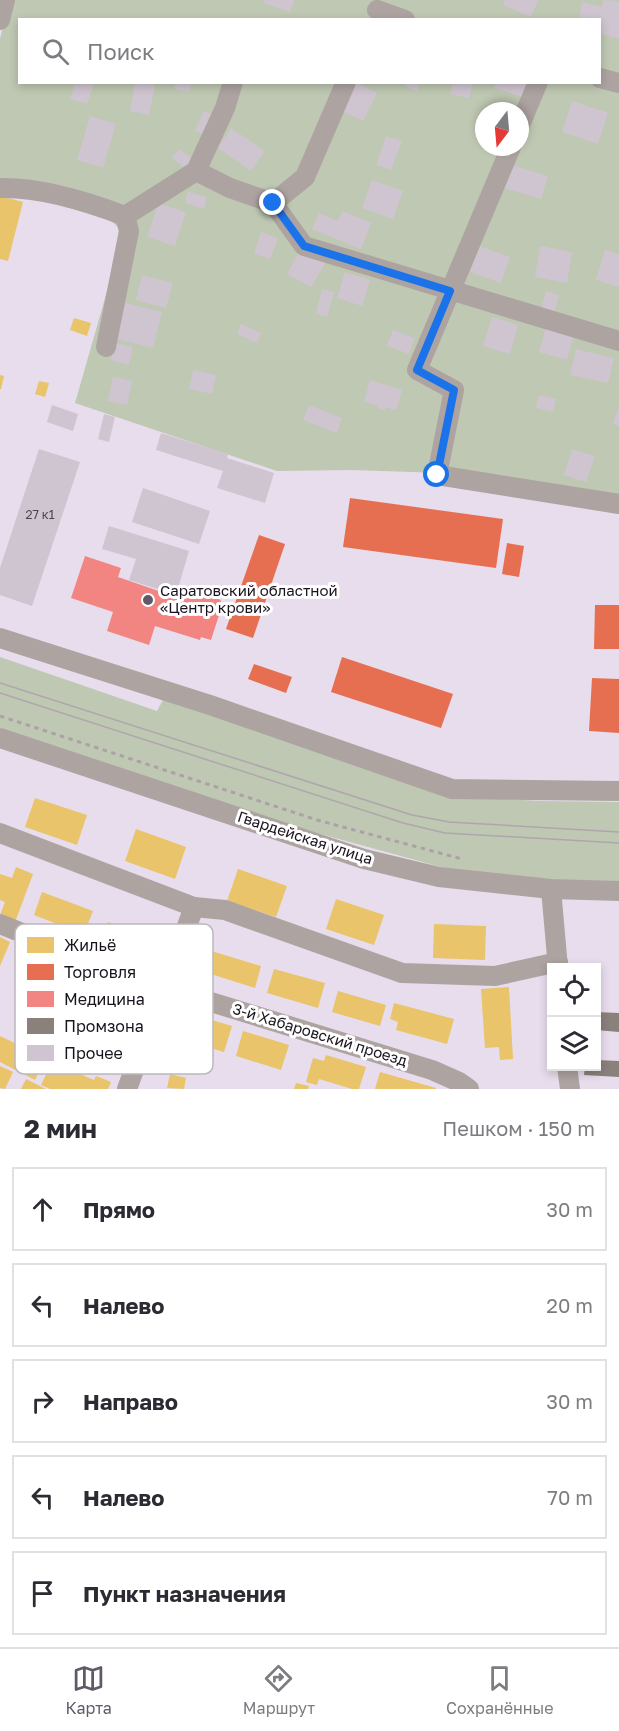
<!DOCTYPE html>
<html lang="ru">
<meta charset="utf-8">
<style>
body{margin:0;font-family:"Golos Text",sans-serif;background:#f7f7f7;color:#2b2b33}
.controls{position:absolute;right:18px;bottom:18px;display:grid;overflow:hidden;border-radius:0px;box-shadow:0 3px 9px #0003}
.controls button{width:54px;height:54px;display:grid;place-items:center;padding:0;border:0;border-bottom:2px solid #e1e1e2;background:#fff;color:#2b2b33;font:30px sans-serif}
.compass{position:absolute;left:475px;top:102px;width:54px;height:54px;border-radius:50%;background:#fff;box-shadow:0 3px 9px #0003;rotate:196deg}
.stop{position:absolute;width:18px;height:18px;margin:-14px;border:4px solid #1a73e8;border-radius:50%;background:#fff}
.stop.end{background:#1a73e8;border-color:#fff;box-shadow:0 2px 6px #0008}
.list{margin:0;padding:0;list-style:none}
h2{display:flex;justify-content:space-between;align-items:center;height:78px;margin:0;padding:0 24px;font-size:26px}
h2 small{font-size:20px;font-weight:400;color:#7c7c81}
.list li{display:grid;grid-template-columns:39px 1fr auto;gap:18px;align-items:center;box-sizing:border-box;height:84px;margin:0 12px 12px;padding:0 12px;border:2px solid #e1e1e2;border-radius:0px}
.list b{display:block;font-size:22px;white-space:nowrap}
.list em{font-size:20px;font-style:normal;color:#7c7c81}
.icon{flex:none;width:33px;height:33px;fill:none;stroke:currentColor;stroke-width:2;stroke-linecap:round;stroke-linejoin:round}
.map{position:relative;flex:none;width:619px;height:1089px;overflow:hidden}
.search{position:absolute;background:#fff;box-shadow:0 3px 9px #0003;left:18px;right:18px;top:18px;height:66px;display:flex;align-items:center;gap:15px;box-sizing:border-box;padding:0 21px;border-radius:0px;color:#7c7c81;font-size:22px}
.sheet{height:558px;background:#fff}
nav{display:flex;justify-content:space-around;align-items:center;box-sizing:border-box;height:84px;border-top:2px solid #e1e1e2;background:#fff;font-size:16px;color:#7c7c81}
nav a{display:grid;justify-items:center;gap:3px}
nav .on{color:#615a66}
.map>svg:first-child{display:block}
.green{fill:#bfc8b2;fill-rule:evenodd}
.homes{fill:#e9c46a}
.shops{fill:#e76f51}
.health{fill:#f28482}
.industry{fill:#8a817c}
.building{fill:#cfc5d0}
.lines{fill:none;stroke-linecap:round;stroke-linejoin:round}
.path{stroke:#aba2a6;stroke-width:3;stroke-dasharray:4.5 4.5;stroke-linecap:butt}
.minor{stroke:#ada4a1;stroke-width:20}
.tram{stroke:#aea6ac;stroke-width:1.5}
.route{stroke:#1a73e8;stroke-width:8}
.poi-dot{fill:#615a66;stroke:#fff;stroke-width:2}
.labels{text-anchor:middle;stroke-width:6;stroke-linejoin:round;paint-order:stroke}
.number-label{font-size:12px;fill:#4a424c}
.poi-label{font-size:15px;fill:#19131d;stroke:#fff;text-anchor:start}
.street-label{font-size:15px;fill:#19131d;stroke:#fff}
.key{fill:#fff;stroke:#bab8bb;stroke-width:1.5}
.key-label{font-size:16px;fill:#19131d}
</style>
<div class="map">
<svg width="619" height="1089" viewBox="0 0 619 1089">
<rect width="100%" height="100%" fill="#e7dded"/>
<g class="green">
<path d="M 9,0 L 619,0 L 619,498 L 500,475 L 352,470 L 277,471 L 75,403 L 122,239 L 120,229 L 110,220 L 29,196 L 0,193 L 0,39 ZM 20,20 L 600,20 L 600,82 L 20,82 ZM 484,111 L 520,111 L 520,147 L 484,147 Z"/>
<path d="M 0,657 L 157,711 L 164,698 L 450,796 L 542,801 L 619,802 L 619,882 L 569,881 L 452,870 L 295,827 L 0,728 Z"/>
</g>
<g class="homes">
<path d="M 0,196 L 23,202 L 8,261 L 0,259 Z"/>
<path d="M 74,318 L 91,323 L 87,336 L 70,330 Z"/>
<path d="M 0,375 L 4,376 L 1,389 L 0,389 Z"/>
<path d="M 39,381 L 49,383 L 45,397 L 35,394 Z"/>
<path d="M 35,798 L 87,815 L 77,845 L 25,827 Z"/>
<path d="M 136,829 L 186,847 L 175,879 L 125,861 Z"/>
<path d="M 16,867 L 33,874 L 15,922 L 0,915 L 5,902 L 0,900 L 0,874 L 12,878 Z"/>
<path d="M 238,869 L 287,886 L 276,917 L 227,901 Z"/>
<path d="M 42,892 L 93,911 L 79,946 L 66,941 L 70,929 L 34,915 Z"/>
<path d="M 336,899 L 384,915 L 374,945 L 326,929 Z"/>
<path d="M 108,922 L 163,945 L 152,973 L 139,967 L 141,961 L 99,944 Z"/>
<path d="M 434,924 L 486,926 L 485,960 L 433,958 Z"/>
<path d="M 0,937 L 10,942 L 0,966 Z"/>
<path d="M 198,947 L 261,966 L 255,988 L 192,968 Z"/>
<path d="M 274,969 L 325,983 L 318,1008 L 267,993 Z"/>
<path d="M 509,987 L 513,1059 L 500,1060 L 499,1047 L 485,1048 L 481,989 Z"/>
<path d="M 338,991 L 386,1005 L 380,1026 L 332,1012 Z"/>
<path d="M 394,1003 L 454,1019 L 447,1044 L 396,1030 L 398,1022 L 390,1019 Z"/>
<path d="M 175,1009 L 232,1026 L 224,1052 L 200,1045 L 197,1052 L 165,1043 Z"/>
<path d="M 243,1031 L 289,1045 L 281,1070 L 236,1056 Z"/>
<path d="M 0,1036 L 46,1058 L 35,1080 L 0,1062 Z"/>
<path d="M 326,1055 L 366,1067 L 359,1089 L 352,1089 L 319,1079 L 317,1085 L 306,1082 L 313,1058 L 324,1061 Z"/>
<path d="M 54,1058 L 68,1064 L 66,1068 L 94,1080 L 96,1076 L 111,1082 L 108,1089 L 50,1089 L 41,1085 Z"/>
<path d="M 0,1066 L 13,1072 L 5,1089 L 0,1088 Z"/>
<path d="M 380,1072 L 436,1088 L 436,1089 L 375,1089 Z"/>
<path d="M 170,1074 L 186,1078 L 184,1089 L 167,1088 Z"/>
<path d="M 26,1079 L 46,1089 L 21,1089 Z"/>
<path d="M 296,1083 L 309,1086 L 308,1089 L 294,1089 Z"/>
</g>
<g class="shops">
<path d="M 350,498 L 503,519 L 496,568 L 343,547 Z"/>
<path d="M 259,535 L 285,544 L 253,638 L 226,629 Z"/>
<path d="M 507,543 L 524,546 L 519,577 L 502,574 Z"/>
<path d="M 595,605 L 619,605 L 619,649 L 594,649 Z"/>
<path d="M 342,657 L 453,694 L 441,728 L 331,692 Z"/>
<path d="M 254,664 L 292,677 L 286,693 L 248,679 Z"/>
<path d="M 592,678 L 619,679 L 619,733 L 589,731 Z"/>
</g>
<path class="health" d="M 85,556 L 121,568 L 118,577 L 179,598 L 184,585 L 215,595 L 221,601 L 221,609 L 211,640 L 201,637 L 200,640 L 155,626 L 149,645 L 107,631 L 113,612 L 71,598 Z"/>
<g class="industry">
<path d="M 596,1012 L 619,1013 L 619,1032 L 596,1030 Z"/>
<path d="M 596,1060 L 619,1061 L 619,1077 L 584,1075 L 585,1066 L 596,1066 Z"/>
</g>
<g class="building">
<path d="M 265,0 L 294,0 L 290,12 L 264,3 Z"/>
<path d="M 505,0 L 538,0 L 531,17 L 503,5 Z"/>
<path d="M 603,0 L 619,1 L 619,39 L 600,34 L 600,20 L 579,20 L 582,2 L 602,7 Z"/>
<path d="M 75,82 L 94,82 L 87,104 L 70,99 Z"/>
<path d="M 135,82 L 155,85 L 149,115 L 130,111 Z"/>
<path d="M 176,82 L 191,82 L 189,92 L 174,89 Z"/>
<path d="M 351,82 L 356,82 L 377,93 L 363,121 L 338,109 Z"/>
<path d="M 406,82 L 420,82 L 417,91 L 405,86 Z"/>
<path d="M 453,82 L 473,82 L 469,98 L 450,94 Z"/>
<path d="M 496,82 L 531,82 L 527,98 L 494,88 Z"/>
<path d="M 572,101 L 608,113 L 598,144 L 562,132 Z"/>
<path d="M 204,111 L 212,114 L 204,135 L 195,131 Z"/>
<path d="M 90,116 L 116,124 L 103,168 L 77,160 Z"/>
<path d="M 231,128 L 265,151 L 251,171 L 218,148 Z"/>
<path d="M 386,136 L 402,141 L 391,170 L 376,165 Z"/>
<path d="M 179,149 L 192,159 L 185,168 L 172,158 Z"/>
<path d="M 511,165 L 548,176 L 541,199 L 504,188 Z"/>
<path d="M 372,180 L 403,191 L 393,219 L 362,208 Z"/>
<path d="M 188,192 L 207,197 L 204,209 L 185,203 Z"/>
<path d="M 158,203 L 186,212 L 175,246 L 147,237 Z"/>
<path d="M 342,211 L 371,223 L 361,249 L 312,229 L 319,213 L 338,221 Z"/>
<path d="M 261,232 L 278,238 L 270,259 L 254,254 Z"/>
<path d="M 479,246 L 510,257 L 501,283 L 470,272 Z"/>
<path d="M 540,246 L 572,252 L 567,283 L 535,277 Z"/>
<path d="M 301,248 L 326,262 L 311,287 L 287,274 Z"/>
<path d="M 605,250 L 619,254 L 619,287 L 596,280 Z"/>
<path d="M 345,272 L 370,280 L 362,306 L 337,298 Z"/>
<path d="M 142,275 L 173,283 L 166,308 L 136,300 Z"/>
<path d="M 322,289 L 334,292 L 327,317 L 316,314 Z"/>
<path d="M 546,291 L 559,295 L 554,313 L 541,309 Z"/>
<path d="M 125,303 L 162,312 L 153,348 L 116,339 Z"/>
<path d="M 492,317 L 518,325 L 510,354 L 483,346 Z"/>
<path d="M 547,323 L 575,331 L 567,360 L 539,352 Z"/>
<path d="M 241,324 L 261,333 L 257,343 L 237,334 Z"/>
<path d="M 393,330 L 415,338 L 409,354 L 387,346 Z"/>
<path d="M 115,343 L 133,347 L 129,365 L 111,360 Z"/>
<path d="M 576,349 L 614,358 L 608,383 L 570,375 Z"/>
<path d="M 193,370 L 216,375 L 212,394 L 189,389 Z"/>
<path d="M 113,377 L 132,381 L 127,405 L 108,401 Z"/>
<path d="M 370,380 L 402,390 L 396,410 L 386,407 L 385,410 L 377,408 L 378,406 L 364,402 Z"/>
<path d="M 539,395 L 556,399 L 553,412 L 536,408 Z"/>
<path d="M 52,405 L 78,414 L 73,431 L 47,422 Z"/>
<path d="M 309,405 L 342,418 L 337,433 L 303,420 Z"/>
<path d="M 619,406 L 619,426 L 613,424 Z"/>
<path d="M 104,414 L 115,417 L 109,442 L 98,439 Z"/>
<path d="M 161,433 L 228,454 L 227,458 L 274,473 L 265,503 L 217,488 L 223,471 L 156,450 Z"/>
<path d="M 39,449 L 80,462 L 32,606 L 0,595 L 0,568 Z"/>
<path d="M 572,449 L 595,456 L 586,482 L 564,475 Z"/>
<path d="M 143,488 L 210,511 L 199,544 L 132,522 Z"/>
<path d="M 109,526 L 189,551 L 176,595 L 129,580 L 136,559 L 102,549 Z"/>
</g>
<g class="lines">
<path class="path" d="M 0,716 L 317,820 L 462,859"/>
<g class="minor">
<path d="M 377,10 L 405,20"/>
<path d="M 0,20 L 5,0"/>
<path d="M 600,78 L 619,83"/>
<path d="M 520,125 L 538,82"/>
<path d="M 511,147 L 417,370 L 454,390 L 437,475 L 619,504"/>
<path d="M 196,171 L 225,108 L 233,82"/>
<path d="M 0,188 C 41,187 86,201 125,216 L 196,171 L 230,188 L 273,203 L 304,246 L 619,341"/>
<path d="M 273,203 L 305,177 L 346,82"/>
<path d="M 106,347 L 129,231 L 125,216"/>
<path d="M 0,638 L 210,705 L 452,789 L 619,791"/>
<path d="M 0,738 L 364,859 L 439,877 L 551,889 L 619,891"/>
<path d="M 0,833 L 194,907 L 225,910 L 402,973 L 495,976 L 558,962"/>
<path d="M 551,889 L 558,968"/>
<path d="M 0,924 L 133,978 L 432,1070 L 459,1082 L 469,1089"/>
<path d="M 567,1066 L 570,1089"/>
<path d="M 127,1089 L 194,907"/>
</g>
<g class="tram">
<path d="M 0,683 L 412,815 L 449,822 L 619,832"/>
<path d="M 0,693 L 403,823 L 445,833 L 619,843"/>
</g>
</g>
<g class="lines">
<path class="route" d="M 273,203 L 304,246 L 450,291 L 417,370 L 454,390 L 437,475"/>
</g>
<circle class="poi-dot" cx="148" cy="600" r="6"/>
<g class="labels">
<g class="number-label">
<text x="40" y="519">27 к1</text>
</g>
<g class="poi-label">
<text x="160" y="596">Саратовский областной<tspan x="160" dy="17">«Центр крови»</tspan></text>
</g>
<g class="street-label">
<text transform="translate(305 838) rotate(18)" y="5">Гвардейская улица</text>
<text transform="translate(320 1035) rotate(17)" y="5">3-й Хабаровский проезд</text>
</g>
</g>
<rect x="15" y="924" width="198" height="150" rx="9" class="key"/>
<rect x="27" y="937" width="27" height="16" fill="#e9c46a"/>
<rect x="27" y="964" width="27" height="16" fill="#e76f51"/>
<rect x="27" y="991" width="27" height="16" fill="#f28482"/>
<rect x="27" y="1018" width="27" height="16" fill="#8a817c"/>
<rect x="27" y="1045" width="27" height="16" fill="#cfc5d0"/>
<g class="key-label">
<text x="64" y="951">Жильё</text>
<text x="64" y="978">Торговля</text>
<text x="64" y="1005">Медицина</text>
<text x="64" y="1032">Промзона</text>
<text x="64" y="1059">Прочее</text>
</g>
</svg>
<div class="controls">
<button><svg class="icon" aria-label="locate" viewBox="0 0 24 24"><circle cx="12" cy="12" r="6"/><path d="M12 2v4M12 18v4M2 12h4M18 12h4"/></svg></button>
<button><svg class="icon" aria-label="layers" viewBox="0 0 24 24"><path d="M12 4l9 5-9 5-9-5zM3 14l9 5 9-5"/></svg></button>
</div>
<svg class="compass" viewBox="-18 -18 36 36"><path d="M0-13l5 13h-10z" fill="#e53935"/><path d="M0 13l5-13h-10z" fill="#7c7c81"/></svg>
<div class="stop" style="left:437px;top:475px"></div>
<div class="stop end" style="left:273px;top:203px"></div>
<div class="search"><svg class="icon" aria-label="search" viewBox="0 0 24 24"><circle cx="10" cy="10" r="6"/><path d="M15 15l6 6"/></svg>Поиск</div>
</div>
<section class="sheet">
<h2>2 мин<small>Пешком · 150 m</small></h2>
<ul class="list">
<li><svg class="icon" aria-label="ahead" viewBox="0 0 24 24"><path d="M12 20V5M6 11l6-6 6 6"/></svg><div><b>Прямо</b></div><em>30 m</em></li>
<li><svg class="icon" aria-label="left" viewBox="0 0 24 24"><path d="M17 20v-9H6M10 6l-5 5 5 5"/></svg><div><b>Налево</b></div><em>20 m</em></li>
<li><svg class="icon" aria-label="right" viewBox="0 0 24 24"><path d="M7 20v-9h11M14 6l5 5-5 5"/></svg><div><b>Направо</b></div><em>30 m</em></li>
<li><svg class="icon" aria-label="left" viewBox="0 0 24 24"><path d="M17 20v-9H6M10 6l-5 5 5 5"/></svg><div><b>Налево</b></div><em>70 m</em></li>
<li><svg class="icon" aria-label="arrive" viewBox="0 0 24 24"><path d="M6 21V4h12l-3 4 3 4H6"/></svg><div><b>Пункт назначения</b></div></li>
</ul>
</section>
<nav>
<a class="on"><svg class="icon" aria-label="map" viewBox="0 0 24 24"><path d="M3 6l6-2 6 2 6-2v14l-6 2-6-2-6 2zM9 4v14M15 6v14"/></svg>Карта</a>
<a><svg class="icon" aria-label="directions" viewBox="0 0 24 24"><path d="M12 3l9 9-9 9-9-9zM9 14v-3h6M13 9l2 2-2 2"/></svg>Маршрут</a>
<a><svg class="icon" aria-label="saved" viewBox="0 0 24 24"><path d="M7 4h10v16l-5-4-5 4z"/></svg>Сохранённые</a>
</nav>
